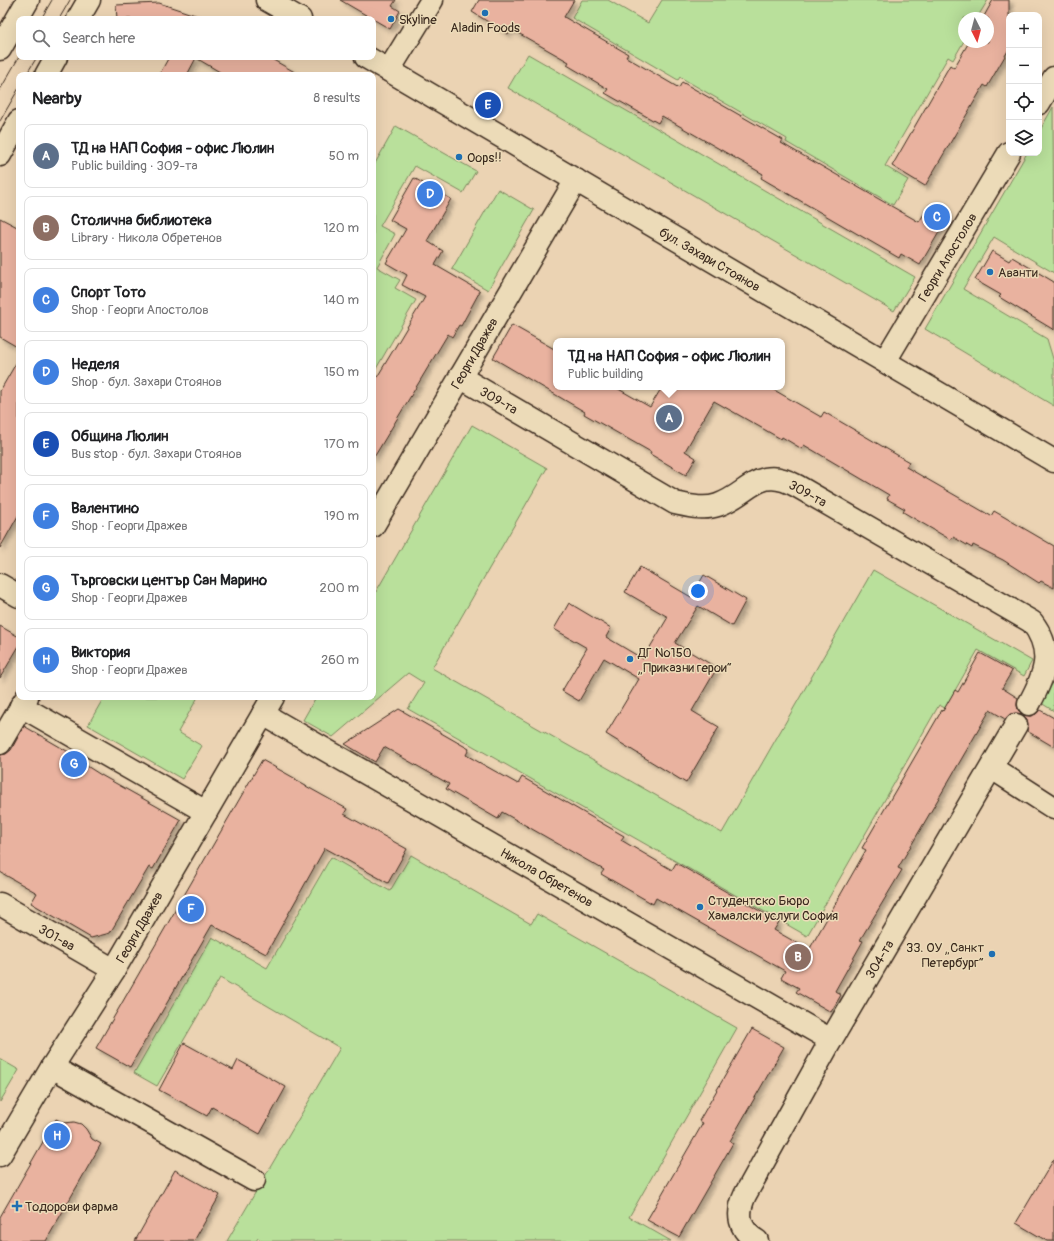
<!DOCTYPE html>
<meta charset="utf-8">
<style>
body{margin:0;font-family:Pangolin,sans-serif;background:#f6f6f6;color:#202124}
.controls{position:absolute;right:12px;top:12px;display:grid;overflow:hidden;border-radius:8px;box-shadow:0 4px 16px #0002}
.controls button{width:36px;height:36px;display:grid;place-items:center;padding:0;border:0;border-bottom:1px solid #e0e0e0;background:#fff;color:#202124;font:20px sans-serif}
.compass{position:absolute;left:958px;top:12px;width:36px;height:36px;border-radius:50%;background:#fff;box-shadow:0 4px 16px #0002;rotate:174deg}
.you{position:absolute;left:698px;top:591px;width:14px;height:14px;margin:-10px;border:3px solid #fff;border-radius:50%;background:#1a73e8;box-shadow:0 0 0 6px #1a73e833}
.badge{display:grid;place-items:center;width:26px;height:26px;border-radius:50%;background:#1f6fb2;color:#fff;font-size:13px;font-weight:700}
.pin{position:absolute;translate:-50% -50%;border:2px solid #fff;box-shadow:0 1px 4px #0006}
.popup{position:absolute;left:553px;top:338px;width:232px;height:52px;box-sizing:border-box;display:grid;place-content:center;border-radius:8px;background:#fff;filter:drop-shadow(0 1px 3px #0005);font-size:13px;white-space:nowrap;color:#757577}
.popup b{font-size:15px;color:#202124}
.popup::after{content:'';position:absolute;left:50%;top:100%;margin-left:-8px;border:8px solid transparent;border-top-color:#fff}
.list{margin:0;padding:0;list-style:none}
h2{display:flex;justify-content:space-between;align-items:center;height:52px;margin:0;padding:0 16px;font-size:17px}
h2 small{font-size:13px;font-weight:400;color:#757577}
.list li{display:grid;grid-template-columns:26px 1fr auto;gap:12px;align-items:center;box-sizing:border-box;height:64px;margin:0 8px 8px;padding:0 8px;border:1px solid #e0e0e0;border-radius:8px}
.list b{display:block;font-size:15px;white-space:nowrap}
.list p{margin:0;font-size:13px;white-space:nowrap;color:#757577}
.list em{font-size:13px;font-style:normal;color:#757577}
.icon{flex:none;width:22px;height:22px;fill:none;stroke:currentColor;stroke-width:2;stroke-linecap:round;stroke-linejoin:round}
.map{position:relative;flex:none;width:1054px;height:1241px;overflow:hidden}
.search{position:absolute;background:#fff;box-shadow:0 4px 16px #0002;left:16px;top:16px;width:360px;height:44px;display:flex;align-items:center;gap:10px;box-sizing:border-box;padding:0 14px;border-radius:8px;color:#757577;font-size:15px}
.panel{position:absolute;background:#fff;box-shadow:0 4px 16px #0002;left:16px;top:72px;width:360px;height:628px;border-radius:8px}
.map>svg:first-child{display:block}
.green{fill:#b9e09b;stroke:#7a855c}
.building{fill:#e9b29f;stroke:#3b2a1e;filter:url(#shadow)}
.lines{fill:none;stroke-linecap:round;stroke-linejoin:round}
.minor-casing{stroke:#3b2a1e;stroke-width:25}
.major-casing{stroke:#3b2a1e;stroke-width:25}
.minor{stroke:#ecdbb8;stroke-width:22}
.major{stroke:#ecdbb8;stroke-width:22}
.tram{stroke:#3b2a1e;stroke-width:1}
.poi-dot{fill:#1f6fb2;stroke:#ecdbb8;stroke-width:1.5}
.labels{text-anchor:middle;stroke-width:3;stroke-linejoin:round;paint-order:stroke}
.poi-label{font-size:13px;fill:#3b2a1e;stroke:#ecdbb8;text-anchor:start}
.street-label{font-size:13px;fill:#3b2a1e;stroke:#ecdbb8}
</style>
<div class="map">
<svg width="1054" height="1241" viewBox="0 0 1054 1241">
<defs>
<filter id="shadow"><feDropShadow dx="3.5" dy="3.5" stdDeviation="2" flood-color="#0004"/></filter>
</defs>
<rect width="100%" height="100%" fill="#ebd3b3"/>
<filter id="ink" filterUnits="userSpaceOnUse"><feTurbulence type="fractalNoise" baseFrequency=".025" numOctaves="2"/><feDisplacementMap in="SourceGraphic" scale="8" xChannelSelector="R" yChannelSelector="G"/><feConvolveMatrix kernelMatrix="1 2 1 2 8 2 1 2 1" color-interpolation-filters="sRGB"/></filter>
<g filter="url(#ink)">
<g class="green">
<path d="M 582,0 L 608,0 L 648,23 L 662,0 L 988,0 L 977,18 L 964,18 L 964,41 L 953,60 L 948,57 L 885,166 L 908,180 L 893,205 L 786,142 L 787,139 L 680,77 L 678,80 L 572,18 Z"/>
<path d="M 528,54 L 915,277 L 894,311 L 508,88 Z"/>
<path d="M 1053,107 L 1054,273 L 994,237 L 963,289 L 1047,339 L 1054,362 L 1054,406 L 925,329 L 1027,153 L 1039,153 L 1039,132 Z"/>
<path d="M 396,126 L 476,171 L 463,193 L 415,166 L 380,226 L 395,234 L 377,267 L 400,280 L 395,288 L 416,300 L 373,374 L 373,167 Z"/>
<path d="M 498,189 L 534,210 L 488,290 L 452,269 Z"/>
<path d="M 472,425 L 547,468 L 432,668 L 722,833 L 873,570 L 1032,661 L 1024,676 L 978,650 L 945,708 L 939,705 L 807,936 L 408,709 L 424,683 L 408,673 L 333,737 L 303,720 L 316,697 L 373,697 L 373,597 Z"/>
<path d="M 1054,681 L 1054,711 L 1041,703 Z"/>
<path d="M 104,697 L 198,697 L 178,732 L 202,746 L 182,779 L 88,725 Z"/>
<path d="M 411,855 L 531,924 L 537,914 L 737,1028 L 629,1217 L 671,1241 L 262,1241 L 258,1238 L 256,1241 L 227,1241 L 340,1048 L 220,978 L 157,1086 L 134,1073 L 212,937 L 267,968 L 331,857 L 390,891 Z"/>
<path d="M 0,1059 L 19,1070 L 0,1102 Z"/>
</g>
<g class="building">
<path d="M 340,0 L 396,0 L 392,6 L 400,11 L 390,29 Z"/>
<path d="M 479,0 L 574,0 L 564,17 L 628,54 L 626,57 L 679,88 L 682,82 L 783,140 L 781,143 L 919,222 L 930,204 L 949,215 L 920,265 L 901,254 L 899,258 L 761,178 L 763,174 L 662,116 L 658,123 L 605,93 L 608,89 L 567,65 L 569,62 L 511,29 L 508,34 L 472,12 Z"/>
<path d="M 993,0 L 1009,0 L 1009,49 L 987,87 L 984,85 L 925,186 L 892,166 L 950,65 L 954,68 L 969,42 L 988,42 L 988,18 L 983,18 Z"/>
<path d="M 159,3 L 198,16 L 197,19 L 117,19 L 116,5 Z"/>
<path d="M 169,57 L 268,57 L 300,75 L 225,75 L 196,58 L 187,75 L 159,75 Z"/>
<path d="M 414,178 L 451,199 L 427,241 L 443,251 L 435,265 L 480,291 L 461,326 L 459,325 L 452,337 L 448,334 L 373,459 L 373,384 L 425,297 L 402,285 L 407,275 L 386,263 L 406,229 L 390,220 Z"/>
<path d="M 0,218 L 19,228 L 19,348 L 0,337 Z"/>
<path d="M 992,251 L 1009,261 L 1012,257 L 1054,282 L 1054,330 L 999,297 L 1001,295 L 975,280 Z"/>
<path d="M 512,325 L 556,350 L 556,387 L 615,387 L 650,407 L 662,387 L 769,387 L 821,417 L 824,412 L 909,462 L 906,467 L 991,516 L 994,511 L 1054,546 L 1054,588 L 1041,581 L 1039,583 L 1003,560 L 973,545 L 972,548 L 953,537 L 951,540 L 903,512 L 905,509 L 887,499 L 889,495 L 804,445 L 802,449 L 782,437 L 781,439 L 714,401 L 685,451 L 696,458 L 686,475 L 650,454 L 651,452 L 584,414 L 585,412 L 493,358 Z"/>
<path d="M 19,358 L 19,514 L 0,548 L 0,391 Z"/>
<path d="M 640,567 L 691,597 L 704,575 L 746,600 L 732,626 L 698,606 L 675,643 L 717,668 L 692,711 L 719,727 L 686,783 L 606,734 L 639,679 L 604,658 L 579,701 L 562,691 L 587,648 L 554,629 L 569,603 L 611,628 L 606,637 L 643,659 L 668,617 L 625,592 Z"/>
<path d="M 0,626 L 19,637 L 19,646 L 0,678 Z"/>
<path d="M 980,653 L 1012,671 L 1002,688 L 1018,698 L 1017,705 L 1018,710 L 1022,714 L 1016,713 L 1010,714 L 1005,719 L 990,710 L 898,868 L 902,870 L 860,940 L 863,941 L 835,991 L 841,995 L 831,1012 L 796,992 L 799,988 L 781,978 L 785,971 L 656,898 L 653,904 L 601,874 L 604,870 L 502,812 L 498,819 L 446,789 L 449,784 L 384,747 L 375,762 L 345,744 L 399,709 L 469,749 L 466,755 L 518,784 L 522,777 L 624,836 L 621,840 L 672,870 L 676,863 L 779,922 L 774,930 L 809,950 L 866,850 L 862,848 L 942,710 L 943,711 L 955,690 L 958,692 Z"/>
<path d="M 1040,710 L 1054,718 L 1054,747 L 1027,731 L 1028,725 L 1027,719 L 1023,715 L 1030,716 L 1036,714 Z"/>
<path d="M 24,726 L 72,754 L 71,756 L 101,775 L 181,820 L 153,869 L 149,867 L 110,933 L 91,938 L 31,903 L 37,893 L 0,872 L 0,755 L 6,754 L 11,750 Z"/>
<path d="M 262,760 L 296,779 L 295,780 L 347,809 L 344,814 L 407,849 L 388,883 L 325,848 L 266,954 L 212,925 L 130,1067 L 96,1048 Z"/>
<path d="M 752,1029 L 784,1047 L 730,1141 L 733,1143 L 679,1237 L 647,1220 L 703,1123 L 699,1121 Z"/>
<path d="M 184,1043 L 233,1070 L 238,1060 L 286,1087 L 260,1134 L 212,1107 L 207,1116 L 159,1090 Z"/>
<path d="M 56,1119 L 64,1123 L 74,1122 L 81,1124 L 86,1129 L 92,1139 L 101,1144 L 46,1241 L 0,1241 L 0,1217 Z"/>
<path d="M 1054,1159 L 1054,1241 L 1047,1241 L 1016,1223 Z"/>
<path d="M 175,1170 L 220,1195 L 194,1241 L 135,1241 Z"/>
</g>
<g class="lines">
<g class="minor-casing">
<g id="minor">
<path d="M 267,0 L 300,19"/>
<path d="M 366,57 L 1054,461"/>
<path d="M 389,70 L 432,0"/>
<path d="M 1039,103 L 1054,78"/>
<path d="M 885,361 L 1009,153"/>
<path d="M 460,377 L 675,503 C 689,506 704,510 718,505 C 750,494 758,464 797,486 L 1032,622 C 1054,651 1046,673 1029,704"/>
<path d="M 373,526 L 576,180"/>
<path d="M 0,585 L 19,596"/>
<path d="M 21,706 L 206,812"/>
<path d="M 263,714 L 831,1040"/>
<path d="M 0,743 L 27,697"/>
<path d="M 992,768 L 1054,808"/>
<path d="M 0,904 L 114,970"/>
<path d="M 52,1067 L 254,1180"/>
<path d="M 0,1155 L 52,1067 L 114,970 L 273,697"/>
<path d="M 757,1241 C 739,1230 736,1214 745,1195 L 831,1040 L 1016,725"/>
</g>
</g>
<g class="major-casing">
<g id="major">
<path d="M 78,19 L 89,0"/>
<path d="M 0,49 L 28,0"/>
<path d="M 46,75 L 56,57"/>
<path d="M 0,155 L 19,121"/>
</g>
</g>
<use href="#minor" class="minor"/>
<use href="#major" class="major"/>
<g class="tram">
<path d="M 41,19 L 52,0"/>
<path d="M 59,19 L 70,0"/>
<path d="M 26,75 L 37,57"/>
<path d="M 0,90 L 19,57"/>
<path d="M 0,121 L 19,88"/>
</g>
</g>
</g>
<g class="poi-dot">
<circle cx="485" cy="13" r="4"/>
<circle cx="391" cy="19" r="4"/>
<circle cx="459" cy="157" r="4"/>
<circle cx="990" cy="272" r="4"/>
<circle cx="630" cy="659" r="4"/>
<circle cx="700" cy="907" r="4"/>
<circle cx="992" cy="954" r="4"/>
<path d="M15 1200h4v4h4v4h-4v4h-4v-4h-4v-4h4z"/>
</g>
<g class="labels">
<g class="poi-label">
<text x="399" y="24">Skyline</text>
<text x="485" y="32" text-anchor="middle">Aladin Foods</text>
<text x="467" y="162">Oops!!</text>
<text x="998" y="277">Аванти</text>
<text x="638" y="657">ДГ №150<tspan x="638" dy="15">„Приказни герои“</tspan></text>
<text x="708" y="905">Студентско Бюро<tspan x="708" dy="15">Хамалски услуги София</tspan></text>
<text x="984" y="952" text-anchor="end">33. ОУ „Санкт<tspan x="984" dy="15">Петербург“</tspan></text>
<text x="25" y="1211">Тодорови фарма</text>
</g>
<g class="street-label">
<text transform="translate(947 257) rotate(-59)" y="5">Георги Апостолов</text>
<text transform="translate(710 259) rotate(30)" y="5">бул. Захари Стоянов</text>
<text transform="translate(474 353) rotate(-60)" y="5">Георги Дражев</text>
<text transform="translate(499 400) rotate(30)" y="5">309-та</text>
<text transform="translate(808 493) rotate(29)" y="5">309-та</text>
<text transform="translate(547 877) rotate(30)" y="5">Никола Обретенов</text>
<text transform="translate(139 927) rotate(-60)" y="5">Георги Дражев</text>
<text transform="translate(57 937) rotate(30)" y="5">301-ва</text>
<text transform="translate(879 959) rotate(-59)" y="5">304-та</text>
</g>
</g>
</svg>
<div class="controls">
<button>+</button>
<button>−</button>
<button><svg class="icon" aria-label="locate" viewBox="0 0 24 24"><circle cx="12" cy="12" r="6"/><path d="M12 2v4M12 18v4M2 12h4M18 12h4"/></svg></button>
<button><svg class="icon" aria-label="layers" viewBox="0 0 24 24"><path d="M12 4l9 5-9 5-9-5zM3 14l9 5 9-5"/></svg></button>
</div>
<svg class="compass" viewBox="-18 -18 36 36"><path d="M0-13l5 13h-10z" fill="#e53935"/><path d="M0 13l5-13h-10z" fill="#757577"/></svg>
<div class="you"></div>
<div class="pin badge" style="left:669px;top:418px;background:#5c6f8a">A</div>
<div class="popup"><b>ТД на НАП София - офис Люлин</b>Public building</div>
<div class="pin badge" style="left:798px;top:957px;background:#8d6e63">B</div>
<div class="pin badge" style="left:937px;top:217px;background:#3f7fe0">C</div>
<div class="pin badge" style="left:430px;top:194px;background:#3f7fe0">D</div>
<div class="pin badge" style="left:488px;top:105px;background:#1a4fb4">E</div>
<div class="pin badge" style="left:191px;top:909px;background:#3f7fe0">F</div>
<div class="pin badge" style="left:74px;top:764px;background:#3f7fe0">G</div>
<div class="pin badge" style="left:57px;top:1136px;background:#3f7fe0">H</div>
<div class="search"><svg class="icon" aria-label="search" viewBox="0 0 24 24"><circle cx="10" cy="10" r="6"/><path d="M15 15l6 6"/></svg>Search here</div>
<section class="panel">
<h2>Nearby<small>8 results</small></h2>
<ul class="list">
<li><span class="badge" style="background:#5c6f8a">A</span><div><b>ТД на НАП София - офис Люлин</b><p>Public building · 309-та</p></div><em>50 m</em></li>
<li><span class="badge" style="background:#8d6e63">B</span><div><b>Столична библиотека</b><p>Library · Никола Обретенов</p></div><em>120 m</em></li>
<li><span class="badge" style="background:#3f7fe0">C</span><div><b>Спорт Тото</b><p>Shop · Георги Апостолов</p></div><em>140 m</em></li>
<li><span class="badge" style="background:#3f7fe0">D</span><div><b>Неделя</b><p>Shop · бул. Захари Стоянов</p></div><em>150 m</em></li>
<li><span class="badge" style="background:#1a4fb4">E</span><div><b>Община Люлин</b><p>Bus stop · бул. Захари Стоянов</p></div><em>170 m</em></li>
<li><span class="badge" style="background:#3f7fe0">F</span><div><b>Валентино</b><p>Shop · Георги Дражев</p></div><em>190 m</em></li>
<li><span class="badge" style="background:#3f7fe0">G</span><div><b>Търговски център Сан Марино</b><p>Shop · Георги Дражев</p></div><em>200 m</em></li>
<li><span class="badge" style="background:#3f7fe0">H</span><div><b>Виктория</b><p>Shop · Георги Дражев</p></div><em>260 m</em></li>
</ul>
</section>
</div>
